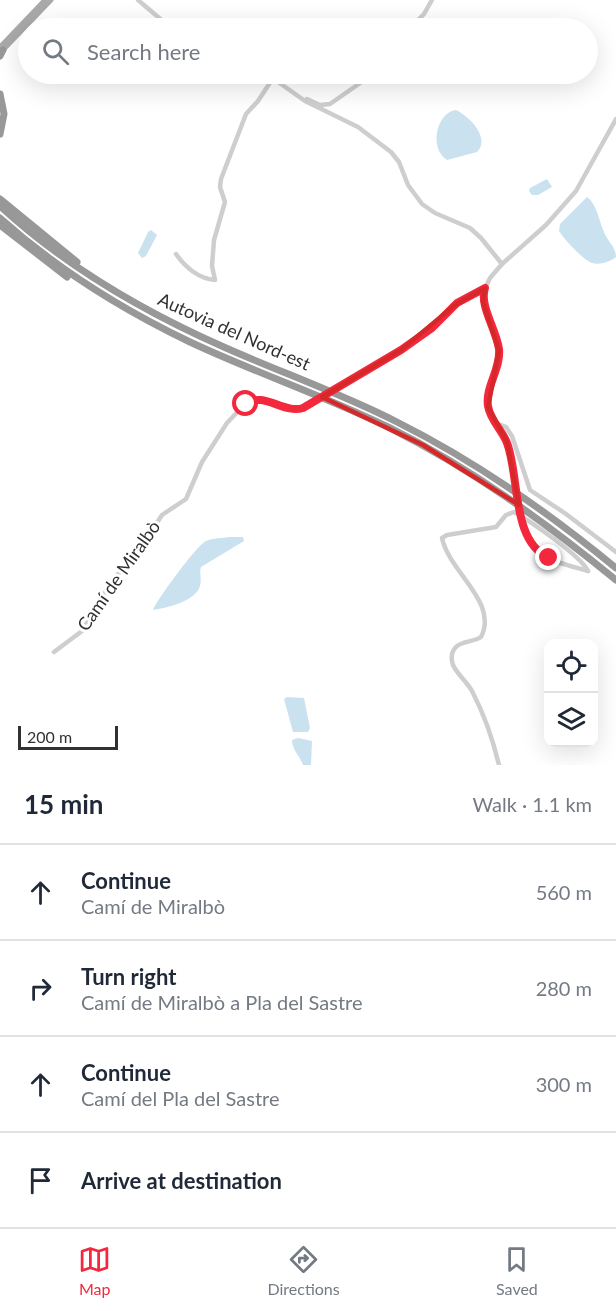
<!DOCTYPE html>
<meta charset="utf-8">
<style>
body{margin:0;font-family:Lato,sans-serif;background:#f2f2f3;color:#1f2937}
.controls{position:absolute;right:18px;bottom:18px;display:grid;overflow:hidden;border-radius:12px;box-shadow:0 6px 24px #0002}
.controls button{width:54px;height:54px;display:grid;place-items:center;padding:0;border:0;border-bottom:2px solid #e0e1e3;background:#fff;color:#1f2937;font:30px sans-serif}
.scale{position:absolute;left:18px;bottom:15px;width:100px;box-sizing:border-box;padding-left:6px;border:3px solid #313131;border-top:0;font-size:16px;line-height:21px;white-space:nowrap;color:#313131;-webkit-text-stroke:4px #fff;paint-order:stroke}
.stop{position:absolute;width:18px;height:18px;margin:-14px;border:4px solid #f3283d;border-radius:50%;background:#fff}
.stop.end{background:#f3283d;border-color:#fff;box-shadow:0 2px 6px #0008}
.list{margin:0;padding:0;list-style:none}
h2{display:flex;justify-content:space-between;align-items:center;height:78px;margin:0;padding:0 24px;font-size:26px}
h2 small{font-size:20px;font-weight:400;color:#747a83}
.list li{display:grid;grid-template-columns:39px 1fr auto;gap:18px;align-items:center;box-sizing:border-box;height:96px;padding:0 24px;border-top:2px solid #e0e1e3}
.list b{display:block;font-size:22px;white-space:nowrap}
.list p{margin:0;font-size:20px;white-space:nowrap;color:#747a83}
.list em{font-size:20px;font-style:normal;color:#747a83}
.icon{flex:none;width:33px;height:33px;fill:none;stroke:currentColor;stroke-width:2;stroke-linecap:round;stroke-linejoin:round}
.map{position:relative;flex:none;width:616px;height:765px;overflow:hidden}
.search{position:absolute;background:#fff;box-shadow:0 6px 24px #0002;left:18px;right:18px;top:18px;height:66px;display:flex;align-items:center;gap:15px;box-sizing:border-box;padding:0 21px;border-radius:33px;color:#747a83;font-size:22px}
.sheet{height:462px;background:#fff}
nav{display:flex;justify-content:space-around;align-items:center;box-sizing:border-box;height:84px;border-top:2px solid #e0e1e3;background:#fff;font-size:16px;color:#747a83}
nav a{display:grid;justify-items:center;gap:3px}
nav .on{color:#f3283d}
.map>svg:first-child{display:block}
.water{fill:#cae2ef}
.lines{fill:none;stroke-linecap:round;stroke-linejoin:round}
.minor{stroke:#cecece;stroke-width:4.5}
.major{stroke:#a9a9a9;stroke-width:5}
.highway{stroke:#989898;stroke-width:7}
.minor-bridge{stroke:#cecece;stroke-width:4.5}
.route{stroke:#f3283d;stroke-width:8}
.marked{fill:none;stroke:#d62828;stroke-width:4.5;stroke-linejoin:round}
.labels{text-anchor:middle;stroke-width:6;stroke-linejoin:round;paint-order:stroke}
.street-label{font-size:18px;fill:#313131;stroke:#fff}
</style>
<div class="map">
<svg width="616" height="765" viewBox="0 0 616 765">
<rect width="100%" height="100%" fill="#fff"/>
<g class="water">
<path d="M 456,110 C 469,116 491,138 477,152 L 447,160 C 428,148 437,112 456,110 Z"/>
<path d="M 547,179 L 552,187 L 538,195 L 532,195 L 529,191 L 530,188 Z"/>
<path d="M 587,197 C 597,204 599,221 604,232 C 607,241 616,246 616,257 C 610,262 600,265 592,263 C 583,260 564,239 559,231 L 560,224 Z"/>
<path d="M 151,230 L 157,235 L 146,256 L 142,258 L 138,253 L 148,232 Z"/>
<path d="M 230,537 L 243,537 L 244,541 L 201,567 C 199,573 202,579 200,586 C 196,601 167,608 153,610 C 157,600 196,546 206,541 C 213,538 222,538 230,537 Z"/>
<path d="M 287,697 L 304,698 L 310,728 L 308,732 L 293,732 L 284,699 Z"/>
<path d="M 298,738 L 312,741 L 311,765 L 303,765 C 300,756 292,750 292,740 Z"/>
</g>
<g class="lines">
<g class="minor">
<path d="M 138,0 L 171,28"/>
<path d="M 410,28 L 424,14 L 432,0"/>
<path d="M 267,74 L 305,101 L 358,127 L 391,152 L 399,162 L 408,185 L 422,204 L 435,213 L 470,228 L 481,238 L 502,264"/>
<path d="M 307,99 L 320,105 L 330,104 L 373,74"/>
<path d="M 176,254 C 185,267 199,279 215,280 L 212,266 L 214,240 L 225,202 L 220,187 L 221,179 L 246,114 L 258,101 L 273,78"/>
<path d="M 345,383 L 401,350 L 432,328 L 455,305 L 485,288"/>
<path d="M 496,423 L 506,427 L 512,436 L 530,490 L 566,514 L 616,552"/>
<path d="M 514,476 L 507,442 L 488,407 L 489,395 L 499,351 L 493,325 L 483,302 L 484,291 L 490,278 L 502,264 L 546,225 L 576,191 L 616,119"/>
<path d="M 522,522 C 529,558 557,562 588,571"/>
<path d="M 54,652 L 82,631 L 111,583 L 147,538 L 162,515 L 186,499 L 202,462 L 227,423 L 242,407 L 255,399 L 293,410 L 307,406"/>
<path d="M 499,765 C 493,740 484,714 472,691 C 467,682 457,674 453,665 C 451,659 451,652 456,647 C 461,641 474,642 481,637 C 499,602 449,572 442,538 L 447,535 L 496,527 L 506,515 L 514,512 C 530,521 581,556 588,571"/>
</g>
<g class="major">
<path d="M 0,47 L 45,0"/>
<path d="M 1,52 L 51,0"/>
</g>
<g class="highway">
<path d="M 0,56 L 3,50"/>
<path d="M 0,94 L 4,114 L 0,134"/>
<path d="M 0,199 L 77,262"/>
<path d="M 0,206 C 66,267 144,312 226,348 C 283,373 342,394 397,422 C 477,462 548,512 616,568"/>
<path d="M 0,218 C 57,269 121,309 190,342 C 256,373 325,396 390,428 C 472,469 545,522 616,580"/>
<path d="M 0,225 L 67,277"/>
</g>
<g class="minor-bridge">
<path d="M 307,406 L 345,383"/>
<path d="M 514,476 L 522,522"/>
</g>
</g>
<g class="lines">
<path class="route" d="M 246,404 C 264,391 283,414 303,408 L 401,350 L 432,328 L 457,303 L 485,288 C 479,305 496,329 499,349 C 501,369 485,387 488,406 C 490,420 502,430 507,443 C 520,477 511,541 549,558"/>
</g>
<path class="marked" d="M 485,288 L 483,302 L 499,351 L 488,407 L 507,442 L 519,505 L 423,445 L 322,397 L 401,350 L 455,305 Z"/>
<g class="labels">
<g class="street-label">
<text transform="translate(234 332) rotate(24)" y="6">Autovia del Nord-est</text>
<text transform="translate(119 576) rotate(-55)" y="6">Camí de Miralbò</text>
</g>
</g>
</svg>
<div class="controls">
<button><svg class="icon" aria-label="locate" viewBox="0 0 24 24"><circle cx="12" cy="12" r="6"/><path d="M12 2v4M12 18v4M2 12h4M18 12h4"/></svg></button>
<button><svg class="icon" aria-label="layers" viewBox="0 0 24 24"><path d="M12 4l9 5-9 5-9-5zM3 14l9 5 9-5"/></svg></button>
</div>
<div class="scale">200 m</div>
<div class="stop" style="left:246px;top:404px"></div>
<div class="stop end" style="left:549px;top:558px"></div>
<div class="search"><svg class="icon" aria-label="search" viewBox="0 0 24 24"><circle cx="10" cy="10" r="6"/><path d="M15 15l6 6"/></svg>Search here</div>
</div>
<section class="sheet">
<h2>15 min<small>Walk · 1.1 km</small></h2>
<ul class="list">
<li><svg class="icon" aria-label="ahead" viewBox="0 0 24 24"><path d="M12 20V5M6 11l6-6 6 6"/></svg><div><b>Continue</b><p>Camí de Miralbò</p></div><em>560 m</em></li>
<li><svg class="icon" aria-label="right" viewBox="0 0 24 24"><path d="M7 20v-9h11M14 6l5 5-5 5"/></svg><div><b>Turn right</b><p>Camí de Miralbò a Pla del Sastre</p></div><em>280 m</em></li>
<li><svg class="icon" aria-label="ahead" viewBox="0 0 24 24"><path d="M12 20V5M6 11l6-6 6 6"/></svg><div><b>Continue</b><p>Camí del Pla del Sastre</p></div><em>300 m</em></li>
<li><svg class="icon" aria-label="arrive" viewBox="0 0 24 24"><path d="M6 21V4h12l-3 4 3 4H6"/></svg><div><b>Arrive at destination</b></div></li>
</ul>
</section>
<nav>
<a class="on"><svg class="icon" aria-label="map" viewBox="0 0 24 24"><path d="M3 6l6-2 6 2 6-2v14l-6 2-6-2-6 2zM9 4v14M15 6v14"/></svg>Map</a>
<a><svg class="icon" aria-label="directions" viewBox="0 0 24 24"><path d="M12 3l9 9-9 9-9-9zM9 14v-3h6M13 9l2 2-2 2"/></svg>Directions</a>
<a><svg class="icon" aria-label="saved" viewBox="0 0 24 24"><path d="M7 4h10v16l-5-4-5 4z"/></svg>Saved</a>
</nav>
